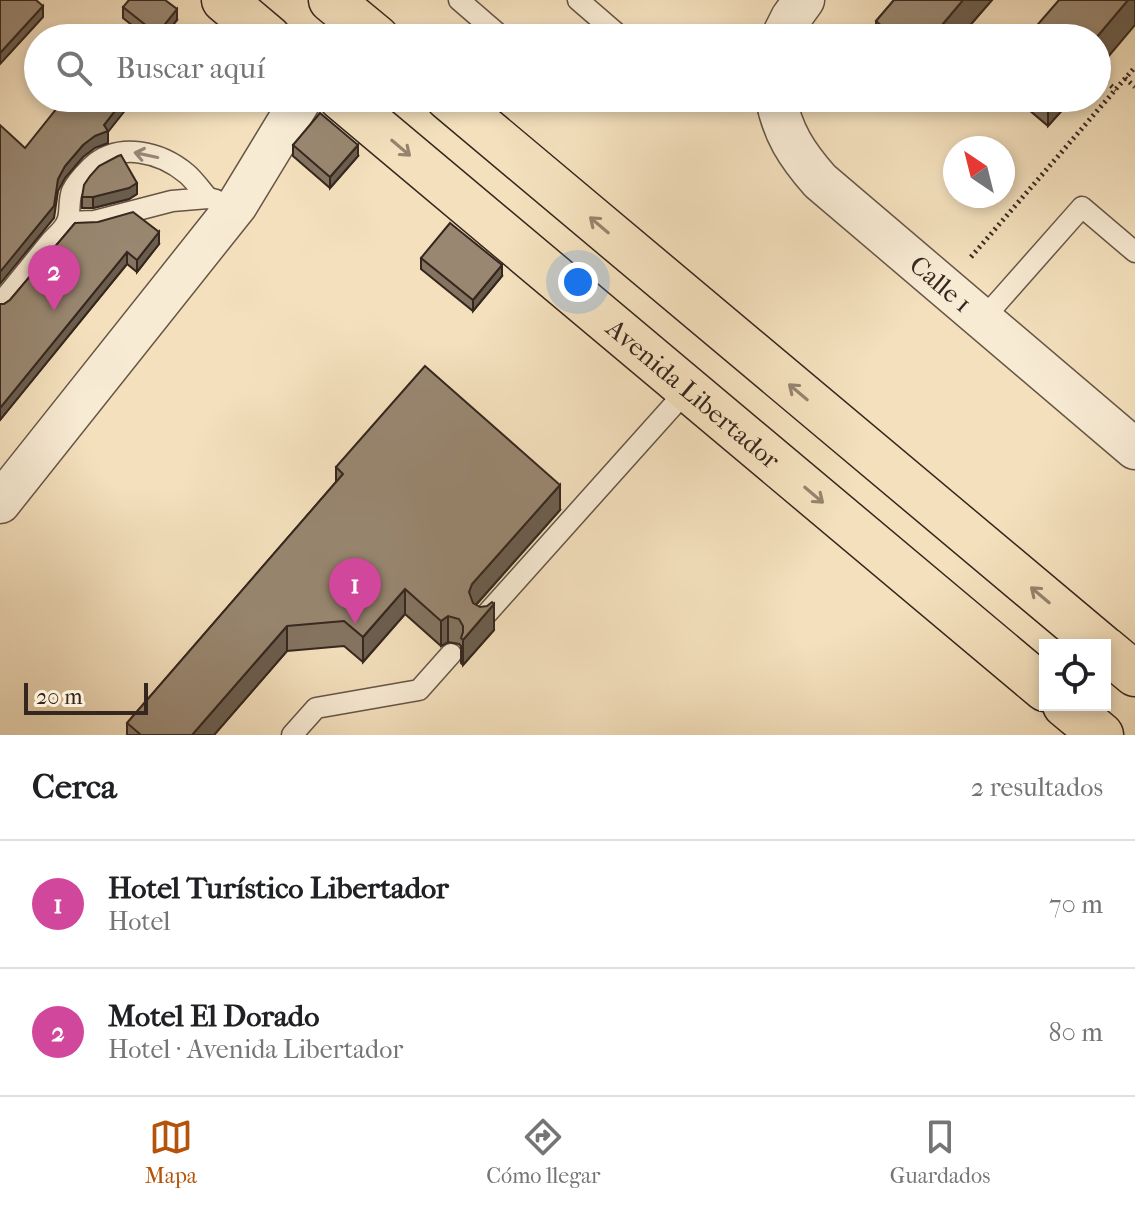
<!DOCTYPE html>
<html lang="es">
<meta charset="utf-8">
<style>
body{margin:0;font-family:"IM FELL French Canon",serif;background:#f2f2f2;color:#202124}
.controls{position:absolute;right:24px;bottom:24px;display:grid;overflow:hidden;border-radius:0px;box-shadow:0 4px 12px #0003}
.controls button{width:72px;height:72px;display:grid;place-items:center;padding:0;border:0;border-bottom:2px solid #e0e0e0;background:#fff;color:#202124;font:40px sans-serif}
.compass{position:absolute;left:943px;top:136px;width:72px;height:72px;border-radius:50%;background:#fff;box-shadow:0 4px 12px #0003;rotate:325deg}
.scale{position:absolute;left:24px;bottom:20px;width:124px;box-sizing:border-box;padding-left:8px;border:4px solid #36271e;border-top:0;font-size:22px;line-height:28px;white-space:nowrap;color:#36271e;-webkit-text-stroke:6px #f8ebd4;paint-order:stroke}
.you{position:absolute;left:578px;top:282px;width:28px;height:28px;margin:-20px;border:6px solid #fff;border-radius:50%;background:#1a73e8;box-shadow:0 0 0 12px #1a73e833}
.badge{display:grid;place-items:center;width:52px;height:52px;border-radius:50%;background:#b45309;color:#fff;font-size:26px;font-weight:700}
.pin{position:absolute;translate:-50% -66px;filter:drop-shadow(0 2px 4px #0008)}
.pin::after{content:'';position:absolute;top:42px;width:28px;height:24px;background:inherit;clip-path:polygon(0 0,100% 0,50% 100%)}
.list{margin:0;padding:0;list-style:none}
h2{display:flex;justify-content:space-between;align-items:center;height:104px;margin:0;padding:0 32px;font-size:34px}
h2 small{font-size:26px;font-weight:400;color:#757577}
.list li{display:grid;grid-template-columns:52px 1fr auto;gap:24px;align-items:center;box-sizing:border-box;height:128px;padding:0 32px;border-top:2px solid #e0e0e0}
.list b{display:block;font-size:30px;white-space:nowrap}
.list p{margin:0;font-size:26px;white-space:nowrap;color:#757577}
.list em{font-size:26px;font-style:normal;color:#757577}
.icon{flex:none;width:44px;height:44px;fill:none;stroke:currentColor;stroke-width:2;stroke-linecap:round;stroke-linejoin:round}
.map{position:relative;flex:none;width:1135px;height:735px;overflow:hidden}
.search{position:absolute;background:#fff;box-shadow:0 4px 12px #0003;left:24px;right:24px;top:24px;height:88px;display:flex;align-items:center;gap:20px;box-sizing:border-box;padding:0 28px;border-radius:44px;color:#757577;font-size:30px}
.sheet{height:360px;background:#fff}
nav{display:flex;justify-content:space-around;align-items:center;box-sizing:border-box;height:112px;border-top:2px solid #e0e0e0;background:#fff;font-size:22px;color:#757577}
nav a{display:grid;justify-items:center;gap:4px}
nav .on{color:#b45309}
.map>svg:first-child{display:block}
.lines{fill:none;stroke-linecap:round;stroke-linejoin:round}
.lane-casing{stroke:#665546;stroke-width:23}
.street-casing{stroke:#665546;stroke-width:43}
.primary-casing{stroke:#36271e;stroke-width:47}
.path{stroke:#36271e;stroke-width:5;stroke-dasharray:2 4;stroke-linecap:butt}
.lane{stroke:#f8ebd4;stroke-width:20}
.street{stroke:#f8ebd4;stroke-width:40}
.primary{stroke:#f4e0bd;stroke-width:44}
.wall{fill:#847461;stroke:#36271e;stroke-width:2}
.shaded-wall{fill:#6b5e4f;stroke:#36271e;stroke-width:2}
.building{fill:#998771;stroke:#36271e;stroke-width:2}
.oneway{stroke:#95846e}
.oneway2{stroke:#978979}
.labels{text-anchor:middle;stroke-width:8;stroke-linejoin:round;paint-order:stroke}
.street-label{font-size:26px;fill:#36271e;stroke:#f8ebd4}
</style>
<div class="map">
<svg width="1135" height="735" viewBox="0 0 1135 735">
<rect width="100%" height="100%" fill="#f4e0bd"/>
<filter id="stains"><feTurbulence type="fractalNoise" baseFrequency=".0025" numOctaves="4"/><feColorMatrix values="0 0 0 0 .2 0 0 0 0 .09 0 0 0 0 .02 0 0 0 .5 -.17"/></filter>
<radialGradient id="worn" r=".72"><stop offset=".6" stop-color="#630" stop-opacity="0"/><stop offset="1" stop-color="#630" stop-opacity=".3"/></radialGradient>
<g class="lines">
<g class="lane-casing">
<g id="lane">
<path d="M 459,0 L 496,32"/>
<path d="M 578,0 L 622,38"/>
<path d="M 67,222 L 95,221 L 172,201 L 208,198 L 216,200"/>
<path d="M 0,304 C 17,283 34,262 51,241 C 56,236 64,229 67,222 C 71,213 68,201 72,191 C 76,182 84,174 91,167 C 119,141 161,152 187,174 C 195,181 201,190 208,198"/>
<path d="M 982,320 L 1082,207 L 1135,252"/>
<path d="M 482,619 L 688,389"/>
<path d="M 292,735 L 316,708 L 419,690 L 451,654"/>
</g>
</g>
<g class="street-casing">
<g id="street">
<path d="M 781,38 L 791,18 L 804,0"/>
<path id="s1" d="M 776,98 C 782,132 797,155 820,181 L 1135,449"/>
<path d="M 0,503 L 237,205 L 302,98"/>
</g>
</g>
<g class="primary-casing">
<g id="primary">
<path d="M 224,0 L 269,38"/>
<path d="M 331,0 L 377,38"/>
<path id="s2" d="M 341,98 L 1045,689"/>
<path d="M 448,98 L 1100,645"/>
<path d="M 1105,649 L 1135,674"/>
<path d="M 1065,705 L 1101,735"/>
</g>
</g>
<g class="path">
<path d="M 1097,74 L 1116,90"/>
<path d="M 1125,78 L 1135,87"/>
<path d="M 971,257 L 1135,67"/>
</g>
<use href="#lane" class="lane"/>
<use href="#street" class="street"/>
<use href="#primary" class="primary"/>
</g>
<g class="wall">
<path d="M 894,0 L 992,0 L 959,38 L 876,38 L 876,21 Z"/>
<path d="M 123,7 L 177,20 L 162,38 L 148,38 L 123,18 Z"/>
<path d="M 1015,98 L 1073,98 L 1048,126 Z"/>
<path d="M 293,145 L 358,156 L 330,188 L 293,156 Z"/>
<path d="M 137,194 L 129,199 L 93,208 L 82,208 L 82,197 Z"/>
<path d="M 75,223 L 159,244 L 137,272 L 127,264 L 0,420 L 0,304 L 4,304 L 10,300 Z"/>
<path d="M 421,258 L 502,276 L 473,311 L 421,269 Z"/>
<path d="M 336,467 L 560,510 L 476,605 L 494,630 L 463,665 L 461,663 L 461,646 L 459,644 L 448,642 L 441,646 L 405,614 L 363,662 L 344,646 L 287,651 L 214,735 L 127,735 L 127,723 L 336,482 Z"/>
</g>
<g class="shaded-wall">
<path d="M 963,0 L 992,0 L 959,38 L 931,38 Z"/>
<path d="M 1128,0 L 1135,0 L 1135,25 L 1097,70 L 1097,38 L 1096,38 Z"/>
<path d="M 43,6 L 43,17 L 0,64 L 0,53 Z"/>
<path d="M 177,9 L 177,20 L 162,38 L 157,38 L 157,34 Z"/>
<path d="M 125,98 L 127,98 L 127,108 L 108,132 L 108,143 L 95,148 L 83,157 L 65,178 L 58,191 L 54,218 L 0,284 L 0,272 L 58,179 L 65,166 L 83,145 L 104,125 Z"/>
<path d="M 1048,98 L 1073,98 L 1048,126 Z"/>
<path d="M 358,145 L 358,156 L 330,188 L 330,177 Z"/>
<path d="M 137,183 L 137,194 L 129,199 L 93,208 L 93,197 Z"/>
<path d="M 159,232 L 159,244 L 137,272 L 137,260 Z"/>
<path d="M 127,252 L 127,264 L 0,420 L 0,408 Z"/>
<path d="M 502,265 L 502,276 L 473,311 L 473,300 Z"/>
<path d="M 560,485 L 560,510 L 472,609 L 469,592 L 472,584 Z"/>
<path d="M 405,589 L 405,614 L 363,662 L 363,637 Z"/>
<path d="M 494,604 L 494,630 L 463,665 L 463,640 Z"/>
<path d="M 448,616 L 448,642 L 441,646 L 441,621 Z"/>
<path d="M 287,626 L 287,651 L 214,735 L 192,735 Z"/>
</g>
<g class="building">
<path d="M 0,0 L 36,0 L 43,6 L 0,53 Z"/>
<path d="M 129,0 L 165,0 L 177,9 L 157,34 L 123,7 Z"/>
<path d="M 894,0 L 963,0 L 931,38 L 895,38 L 876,21 Z"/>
<path d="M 1059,0 L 1128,0 L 1096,38 L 1026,38 Z"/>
<path d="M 65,98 L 125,98 L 104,125 L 108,131 L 95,136 L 83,145 L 65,166 L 58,179 L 54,206 L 0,272 L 0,125 L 25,148 Z"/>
<path d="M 320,113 L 358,145 L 330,177 L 293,145 Z"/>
<path d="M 121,155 L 137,183 L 129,188 L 93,197 L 82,197 L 84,185 L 90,176 L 99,166 L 118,156 Z"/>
<path d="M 133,212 L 159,232 L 137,260 L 127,252 L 0,408 L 0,304 L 4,304 L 10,300 L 75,223 L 98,222 Z"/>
<path d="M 450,223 L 502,265 L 473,300 L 421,258 Z"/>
<path d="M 425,366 L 560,485 L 472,584 L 469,592 L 473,603 L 480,607 L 487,606 L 492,602 L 494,604 L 463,640 L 461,638 L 463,632 L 463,626 L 459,619 L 448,616 L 441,621 L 405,589 L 363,637 L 344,621 L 287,626 L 192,735 L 141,735 L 127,723 L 343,474 L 336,467 Z"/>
</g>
<defs><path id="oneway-shaft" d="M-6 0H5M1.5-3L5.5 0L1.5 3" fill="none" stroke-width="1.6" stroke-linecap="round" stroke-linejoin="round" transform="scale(2)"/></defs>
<g class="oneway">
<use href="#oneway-shaft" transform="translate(401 148) rotate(40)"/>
<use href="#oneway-shaft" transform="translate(599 225) rotate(-140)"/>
<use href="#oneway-shaft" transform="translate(798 392) rotate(-140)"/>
<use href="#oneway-shaft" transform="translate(814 495) rotate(40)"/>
<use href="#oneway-shaft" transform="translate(1040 595) rotate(-140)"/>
</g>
<use class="oneway2" href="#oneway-shaft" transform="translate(146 155) rotate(-168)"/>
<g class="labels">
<g class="street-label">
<text dy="9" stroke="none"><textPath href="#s1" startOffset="254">Calle 1</textPath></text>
<text dy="9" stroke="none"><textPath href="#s2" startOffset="460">Avenida Libertador</textPath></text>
</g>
</g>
<rect width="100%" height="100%" filter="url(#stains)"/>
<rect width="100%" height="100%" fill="url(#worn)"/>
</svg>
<div class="controls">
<button><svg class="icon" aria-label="locate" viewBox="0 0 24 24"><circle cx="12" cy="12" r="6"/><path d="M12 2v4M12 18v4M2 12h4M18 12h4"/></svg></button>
</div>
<svg class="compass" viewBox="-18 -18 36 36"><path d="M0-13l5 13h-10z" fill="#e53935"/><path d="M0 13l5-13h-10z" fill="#757577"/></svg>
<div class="scale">20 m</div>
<div class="you"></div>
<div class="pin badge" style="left:355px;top:624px;background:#d1479c">1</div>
<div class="pin badge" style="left:54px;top:311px;background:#d1479c">2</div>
<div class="search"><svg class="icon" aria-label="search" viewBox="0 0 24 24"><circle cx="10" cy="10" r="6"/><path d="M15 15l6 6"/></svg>Buscar aquí</div>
</div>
<section class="sheet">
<h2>Cerca<small>2 resultados</small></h2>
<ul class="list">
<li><span class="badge" style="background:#d1479c">1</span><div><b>Hotel Turístico Libertador</b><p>Hotel</p></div><em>70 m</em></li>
<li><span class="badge" style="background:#d1479c">2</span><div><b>Motel El Dorado</b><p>Hotel · Avenida Libertador</p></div><em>80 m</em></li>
</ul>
</section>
<nav>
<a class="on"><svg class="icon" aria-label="map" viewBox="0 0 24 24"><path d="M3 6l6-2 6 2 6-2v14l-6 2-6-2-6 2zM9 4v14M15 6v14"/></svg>Mapa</a>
<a><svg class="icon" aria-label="directions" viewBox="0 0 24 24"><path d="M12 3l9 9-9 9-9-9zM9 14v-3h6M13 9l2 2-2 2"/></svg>Cómo llegar</a>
<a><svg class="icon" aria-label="saved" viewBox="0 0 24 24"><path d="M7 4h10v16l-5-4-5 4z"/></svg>Guardados</a>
</nav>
